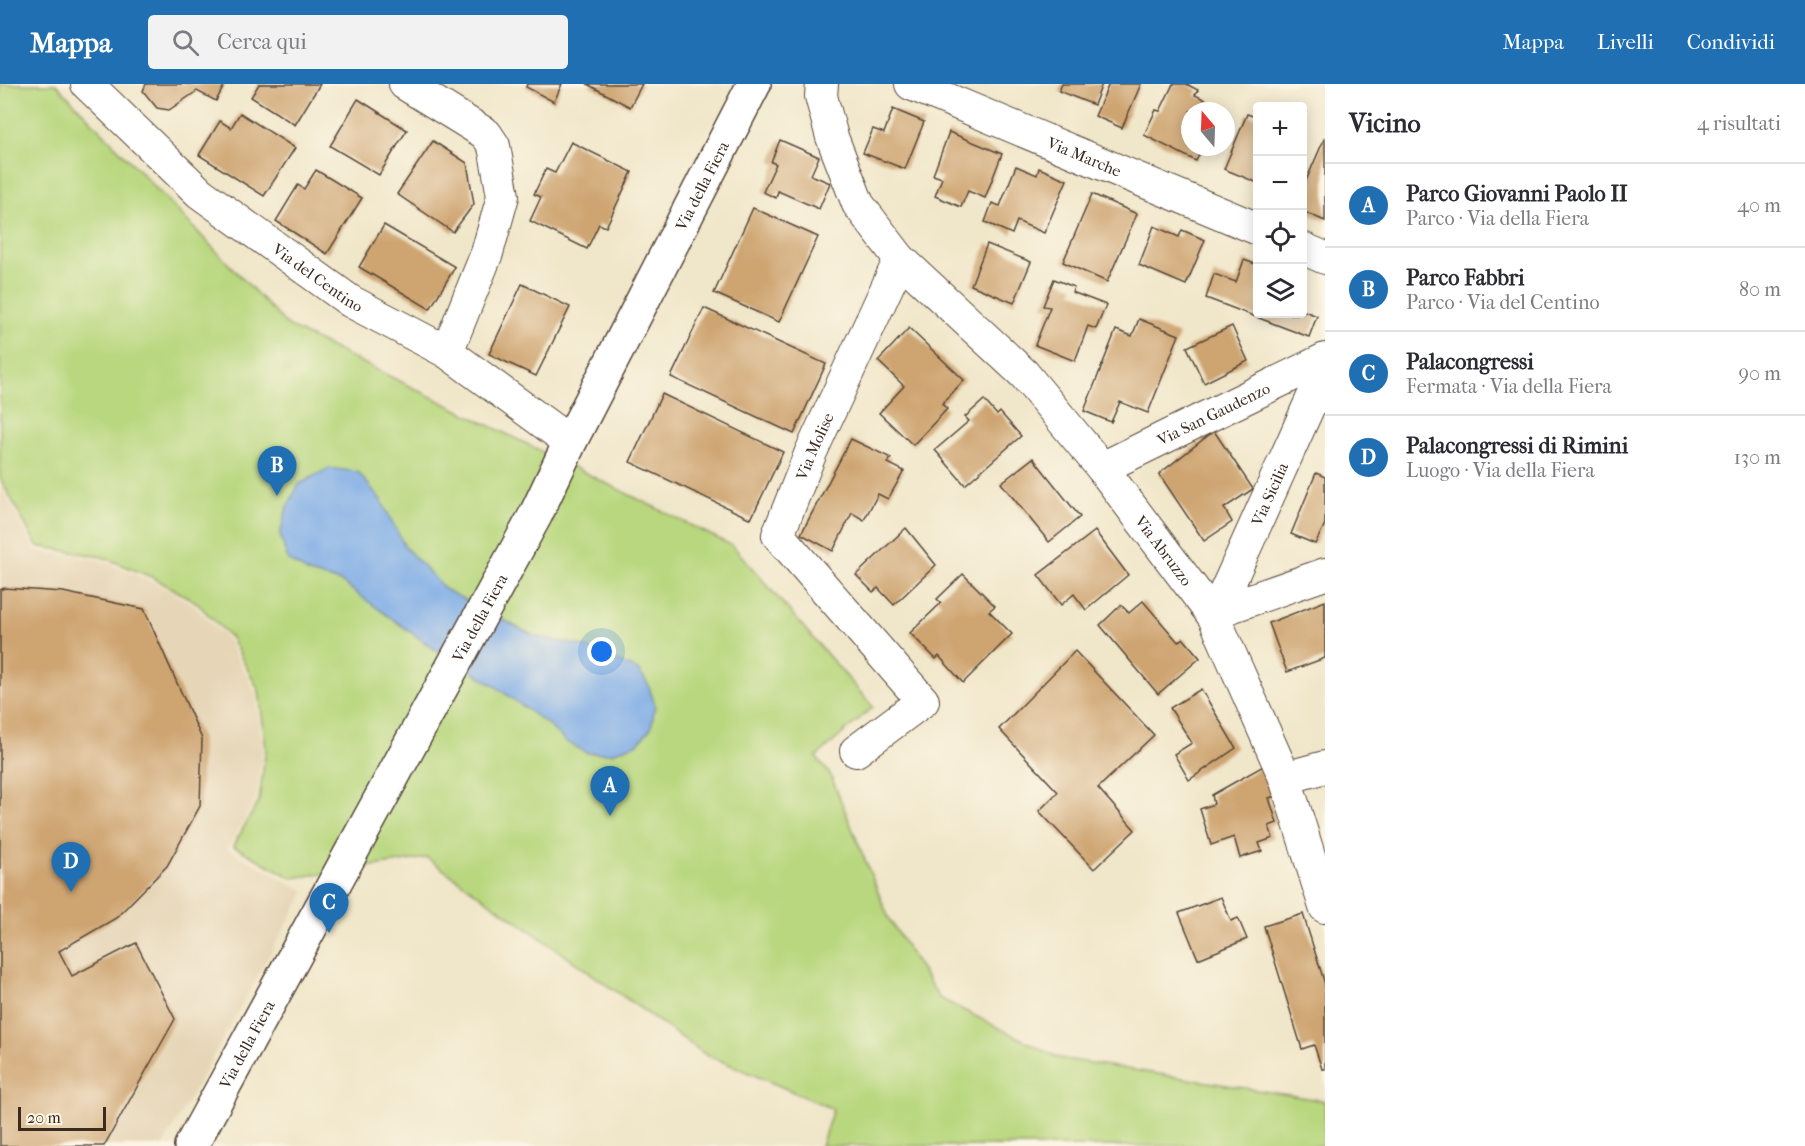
<!DOCTYPE html>
<html lang="it">
<meta charset="utf-8">
<style>
body{margin:0;font-family:"IM FELL French Canon",serif;background:#f2f2f3;color:#2b2b33}
.controls{position:absolute;right:18px;top:18px;display:grid;overflow:hidden;border-radius:6px;box-shadow:0 3px 15px #0003}
.controls button{width:54px;height:54px;display:grid;place-items:center;padding:0;border:0;border-bottom:2px solid #e1e1e2;background:#fff;color:#2b2b33;font:30px sans-serif}
.compass{position:absolute;left:1181px;top:18px;width:54px;height:54px;border-radius:50%;background:#fff;box-shadow:0 3px 15px #0003;rotate:341deg}
.scale{position:absolute;left:18px;bottom:15px;width:88px;box-sizing:border-box;padding-left:6px;border:3px solid #3b2a1e;border-top:0;font-size:16px;line-height:21px;white-space:nowrap;color:#3b2a1e;-webkit-text-stroke:4px #fcf5e5;paint-order:stroke}
.you{position:absolute;left:602px;top:568px;width:21px;height:21px;margin:-15px;border:4px solid #fff;border-radius:50%;background:#1a73e8;box-shadow:0 0 0 9px #1a73e833}
.badge{display:grid;place-items:center;width:39px;height:39px;border-radius:50%;background:#1f6fb2;color:#fff;font-size:20px;font-weight:700}
.pin{position:absolute;translate:-50% -50px;filter:drop-shadow(0 2px 3px #0008)}
.pin::after{content:'';position:absolute;top:32px;width:21px;height:18px;background:inherit;clip-path:polygon(0 0,100% 0,50% 100%)}
.list{margin:0;padding:0;list-style:none}
h2{display:flex;justify-content:space-between;align-items:center;height:78px;margin:0;padding:0 24px;font-size:26px}
h2 small{font-size:20px;font-weight:400;color:#7c7c81}
.list li{display:grid;grid-template-columns:39px 1fr auto;gap:18px;align-items:center;box-sizing:border-box;height:84px;padding:0 24px;border-top:2px solid #e1e1e2}
.list b{display:block;font-size:22px;white-space:nowrap}
.list p{margin:0;font-size:20px;white-space:nowrap;color:#7c7c81}
.list em{font-size:20px;font-style:normal;color:#7c7c81}
.icon{flex:none;width:33px;height:33px;fill:none;stroke:currentColor;stroke-width:2;stroke-linecap:round;stroke-linejoin:round}
.map{position:relative;flex:none;width:1325px;height:1062px;overflow:hidden}
header{display:flex;align-items:center;gap:36px;box-sizing:border-box;height:84px;padding:0 30px;background:#1f6fb2;color:#fff}
header strong{font-size:28px}
nav{display:flex;gap:33px;margin-inline-start:auto;font-size:21px}
.search{width:420px;height:54px;background:#f2f2f3;display:flex;align-items:center;gap:15px;box-sizing:border-box;padding:0 21px;border-radius:6px;color:#7c7c81;font-size:22px}
main{display:flex}
aside{flex:1;background:#fff}
.map>svg:first-child{display:block}
.built{fill:#e6d6b7}
.green{fill:#b8d77e;stroke:#7a804e;stroke-width:1.5}
.water{fill:#7babe6;stroke:#5b6a82;stroke-width:1.5}
.building{fill:#cea471}
.lines{fill:none;stroke-linecap:round;stroke-linejoin:round}
.street-casing{stroke:#564638;stroke-width:34}
.secondary-casing{stroke:#564638;stroke-width:36}
.street{stroke:#fff;stroke-width:32}
.secondary{stroke:#fff;stroke-width:33}
.labels{text-anchor:middle;stroke-width:4.5;stroke-linejoin:round;paint-order:stroke}
.street-label{font-size:16px;fill:#3b2a1e;stroke:#fcf5e5}
</style>
<header>
<strong>Mappa</strong>
<div class="search"><svg class="icon" aria-label="search" viewBox="0 0 24 24"><circle cx="10" cy="10" r="6"/><path d="M15 15l6 6"/></svg>Cerca qui</div>
<nav><a>Mappa</a><a>Livelli</a><a>Condividi</a></nav>
</header>
<main>
<div class="map">
<svg width="1325" height="1062" viewBox="0 0 1325 1062">
<rect width="100%" height="100%" fill="#fcf5e5"/>
<filter id="ink" filterUnits="userSpaceOnUse"><feTurbulence type="fractalNoise" baseFrequency=".0167" numOctaves="2"/><feDisplacementMap in="SourceGraphic" scale="12" xChannelSelector="R" yChannelSelector="G"/><feConvolveMatrix kernelMatrix="1 2 1 2 8 2 1 2 1" color-interpolation-filters="sRGB"/></filter>
<filter id="wash" filterUnits="userSpaceOnUse"><feTurbulence type="fractalNoise" baseFrequency=".008" numOctaves="4" result="noise"/><feDisplacementMap in="SourceGraphic" scale="24" xChannelSelector="R" yChannelSelector="G"/><feGaussianBlur stdDeviation="1.35" result="paint"/><feColorMatrix in="noise" values="0 0 0 0 0 0 0 0 0 0 0 0 0 0 0 0 0 1.4 0 .05"/><feComposite in="paint" operator="in"/></filter>
<g filter="url(#wash)">
<rect width="100%" height="100%" fill="#f0e6c9"/>
<path class="built" d="M 0,400 L 36,467 L 101,476 L 153,498 L 194,521 L 228,556 L 255,608 L 263,665 L 256,716 L 227,765 L 305,807 L 163,1062 L 0,1062 Z"/>
<path class="green" d="M 0,0 L 56,0 L 288,242 L 733,462 L 873,623 L 816,673 L 830,690 L 889,835 L 939,914 L 1059,974 L 1325,1017 L 1325,1062 L 821,1062 L 833,1025 L 705,970 L 427,774 L 292,794 L 233,762 L 259,717 L 266,664 L 259,607 L 231,554 L 196,518 L 154,494 L 103,473 L 37,462 L 0,394 Z"/>
<path class="water" d="M 329,384 L 358,388 L 381,416 L 405,463 L 446,506 L 534,552 L 582,562 L 638,586 L 648,600 L 655,621 L 651,644 L 638,659 L 612,669 L 587,669 L 566,658 L 547,640 L 492,600 L 430,562 L 341,498 L 309,489 L 288,476 L 280,451 L 287,423 L 299,400 Z"/>
<g id="blocks">
<g class="building">
<path d="M 146,0 L 225,0 L 216,17 L 197,7 L 169,26 L 157,24 L 143,7 Z"/>
<path d="M 259,0 L 320,0 L 295,41 L 251,13 Z"/>
<path d="M 527,0 L 562,0 L 554,18 L 526,3 Z"/>
<path d="M 587,0 L 642,0 L 630,23 Z"/>
<path d="M 1062,0 L 1102,0 L 1094,21 L 1059,7 Z"/>
<path d="M 1109,0 L 1141,0 L 1122,44 L 1095,32 Z"/>
<path d="M 1173,0 L 1186,0 L 1198,6 L 1195,11 L 1221,23 L 1219,27 L 1190,27 L 1190,63 L 1203,63 L 1196,77 L 1144,51 L 1156,26 L 1160,27 Z"/>
<path d="M 358,15 L 407,46 L 379,91 L 330,62 Z"/>
<path d="M 893,25 L 924,38 L 905,85 L 863,69 L 873,45 L 884,49 Z"/>
<path d="M 240,29 L 295,64 L 264,112 L 199,71 L 220,37 L 231,44 Z"/>
<path d="M 1247,30 L 1258,34 L 1258,99 L 1224,85 Z"/>
<path d="M 949,48 L 1002,70 L 985,114 L 968,107 L 961,123 L 935,112 L 942,94 L 933,91 Z"/>
<path d="M 1325,53 L 1325,137 L 1302,127 L 1302,106 Z"/>
<path d="M 780,56 L 819,73 L 811,91 L 830,99 L 819,125 L 778,107 L 776,114 L 763,108 L 776,80 L 771,78 Z"/>
<path d="M 433,57 L 467,79 L 474,120 L 453,148 L 397,110 Z"/>
<path d="M 571,58 L 632,88 L 606,143 L 599,140 L 587,165 L 530,137 L 541,113 L 534,110 L 546,85 L 555,89 Z"/>
<path d="M 1016,82 L 1037,91 L 1039,84 L 1067,96 L 1044,149 L 1017,137 L 1012,150 L 985,138 L 992,119 L 1000,122 Z"/>
<path d="M 316,86 L 362,114 L 327,170 L 276,137 L 298,101 L 304,105 Z"/>
<path d="M 1092,110 L 1137,130 L 1107,198 L 1063,178 Z"/>
<path d="M 753,124 L 818,153 L 779,238 L 714,209 Z"/>
<path d="M 384,141 L 455,183 L 430,225 L 359,183 Z"/>
<path d="M 1154,142 L 1179,153 L 1182,146 L 1205,156 L 1186,201 L 1139,181 Z"/>
<path d="M 987,160 L 1031,178 L 1014,219 L 971,201 Z"/>
<path d="M 1244,176 L 1258,181 L 1258,230 L 1302,230 L 1302,226 L 1317,232 L 1309,253 L 1206,214 L 1214,190 L 1236,198 Z"/>
<path d="M 1054,195 L 1074,203 L 1072,208 L 1106,221 L 1096,245 L 1088,242 L 1075,277 L 1035,261 L 1050,223 L 1043,222 Z"/>
<path d="M 522,200 L 570,223 L 536,292 L 489,270 Z"/>
<path d="M 704,224 L 826,280 L 794,350 L 671,293 Z"/>
<path d="M 1139,235 L 1179,251 L 1148,329 L 1120,318 L 1111,338 L 1084,327 L 1116,246 L 1132,252 Z"/>
<path d="M 1232,242 L 1248,277 L 1204,299 L 1187,263 Z"/>
<path d="M 909,244 L 964,296 L 942,320 L 947,325 L 913,361 L 879,329 L 904,302 L 878,277 Z"/>
<path d="M 662,310 L 783,368 L 751,435 L 630,378 Z"/>
<path d="M 984,316 L 997,331 L 1000,328 L 1021,352 L 965,401 L 935,366 L 969,337 L 965,333 Z"/>
<path d="M 1214,347 L 1253,405 L 1224,424 L 1232,438 L 1204,457 L 1159,390 Z"/>
<path d="M 851,355 L 891,374 L 888,379 L 904,387 L 888,415 L 878,410 L 864,436 L 852,429 L 833,467 L 801,450 Z"/>
<path d="M 1033,374 L 1080,433 L 1049,458 L 1001,399 Z"/>
<path d="M 1316,389 L 1325,393 L 1325,440 L 1315,460 L 1291,450 Z"/>
<path d="M 906,444 L 936,481 L 894,521 L 878,504 L 873,508 L 856,491 Z"/>
<path d="M 1095,447 L 1128,491 L 1086,526 L 1074,510 L 1061,521 L 1038,491 Z"/>
<path d="M 963,490 L 995,522 L 989,527 L 1012,550 L 963,599 L 939,572 L 936,575 L 910,549 L 941,519 L 937,515 Z"/>
<path d="M 4,504 L 63,508 L 144,525 L 202,655 L 200,722 L 167,782 L 116,834 L 59,867 L 72,892 L 136,859 L 175,935 L 104,1062 L 0,1062 L 0,506 Z"/>
<path d="M 1143,517 L 1178,558 L 1183,554 L 1200,574 L 1158,610 L 1100,541 L 1121,521 L 1129,529 Z"/>
<path d="M 1325,517 L 1325,574 L 1287,588 L 1269,539 Z"/>
<path d="M 1075,567 L 1154,651 L 1098,704 L 1135,746 L 1094,785 L 1039,727 L 1058,708 L 999,645 Z"/>
<path d="M 1201,605 L 1236,664 L 1189,696 L 1174,670 L 1192,659 L 1170,624 Z"/>
<path d="M 1265,681 L 1275,712 L 1269,714 L 1277,739 L 1269,742 L 1273,754 L 1259,759 L 1262,767 L 1240,774 L 1234,753 L 1211,761 L 1200,725 L 1214,720 L 1212,711 Z"/>
<path d="M 1221,813 L 1231,837 L 1238,834 L 1247,855 L 1198,875 L 1179,829 Z"/>
<path d="M 1303,830 L 1325,900 L 1325,985 L 1322,985 L 1314,961 L 1302,965 L 1264,842 Z"/>
</g>
</g>
</g>
<g filter="url(#ink)">
<use href="#blocks" fill-opacity="0" stroke="#564638" stroke-width="1.5"/>
<g class="lines">
<g class="street-casing">
<g id="street">
<path id="s1" d="M 87,0 L 200,109 L 350,217 L 447,268 L 570,358"/>
<path d="M 405,0 L 486,50 L 494,62 L 503,112 L 487,169 L 447,268"/>
<path id="s2" d="M 822,0 L 821,12 L 832,53 L 858,120 L 900,175 L 1024,290 L 1102,384 L 1214,533 L 1285,694 L 1325,823"/>
<path id="s3" d="M 911,0 L 1258,145"/>
<path d="M 1302,164 L 1325,174"/>
<path id="s4" d="M 1102,384 L 1325,275"/>
<path d="M 1216,528 L 1325,490"/>
<path id="s5" d="M 1214,533 L 1325,286"/>
<path id="s6" d="M 856,667 L 923,617 L 778,451 L 811,368 L 900,175"/>
<path d="M 1285,694 L 1325,683"/>
</g>
</g>
<g class="secondary-casing">
<g id="secondary">
<path id="s7" d="M 191,1062 L 536,430 L 570,358 L 754,0"/>
</g>
</g>
<use href="#street" class="street"/>
<use href="#secondary" class="secondary"/>
</g>
</g>
<g class="labels">
<g class="street-label">
<text dy="6" stroke="none"><textPath href="#s3" startOffset="188">Via Marche</textPath></text>
<text dy="6" stroke="none"><textPath href="#s7" startOffset="1088">Via della Fiera</textPath></text>
<text dy="6" stroke="none"><textPath href="#s1" startOffset="302">Via del Centino</textPath></text>
<text dy="6" stroke="none"><textPath href="#s4" startOffset="124">Via San Gaudenzo</textPath></text>
<text dy="6" stroke="none"><textPath href="#s6" startOffset="400">Via Molise</textPath></text>
<text dy="6" stroke="none"><textPath href="#s5" startOffset="135">Via Sicilia</textPath></text>
<text dy="6" stroke="none"><textPath href="#s2" startOffset="590">Via Abruzzo</textPath></text>
<text dy="6" stroke="none"><textPath href="#s7" startOffset="602">Via della Fiera</textPath></text>
<text dy="6" stroke="none"><textPath href="#s7" startOffset="116">Via della Fiera</textPath></text>
</g>
</g>
</svg>
<div class="controls">
<button>+</button>
<button>−</button>
<button><svg class="icon" aria-label="locate" viewBox="0 0 24 24"><circle cx="12" cy="12" r="6"/><path d="M12 2v4M12 18v4M2 12h4M18 12h4"/></svg></button>
<button><svg class="icon" aria-label="layers" viewBox="0 0 24 24"><path d="M12 4l9 5-9 5-9-5zM3 14l9 5 9-5"/></svg></button>
</div>
<svg class="compass" viewBox="-18 -18 36 36"><path d="M0-13l5 13h-10z" fill="#e53935"/><path d="M0 13l5-13h-10z" fill="#7c7c81"/></svg>
<div class="scale">20 m</div>
<div class="you"></div>
<div class="pin badge" style="left:610px;top:732px">A</div>
<div class="pin badge" style="left:277px;top:412px">B</div>
<div class="pin badge" style="left:329px;top:849px">C</div>
<div class="pin badge" style="left:71px;top:808px">D</div>
</div>
<aside>
<h2>Vicino<small>4 risultati</small></h2>
<ul class="list">
<li><span class="badge">A</span><div><b>Parco Giovanni Paolo II</b><p>Parco · Via della Fiera</p></div><em>40 m</em></li>
<li><span class="badge">B</span><div><b>Parco Fabbri</b><p>Parco · Via del Centino</p></div><em>80 m</em></li>
<li><span class="badge">C</span><div><b>Palacongressi</b><p>Fermata · Via della Fiera</p></div><em>90 m</em></li>
<li><span class="badge">D</span><div><b>Palacongressi di Rimini</b><p>Luogo · Via della Fiera</p></div><em>130 m</em></li>
</ul>
</aside>
</main>
